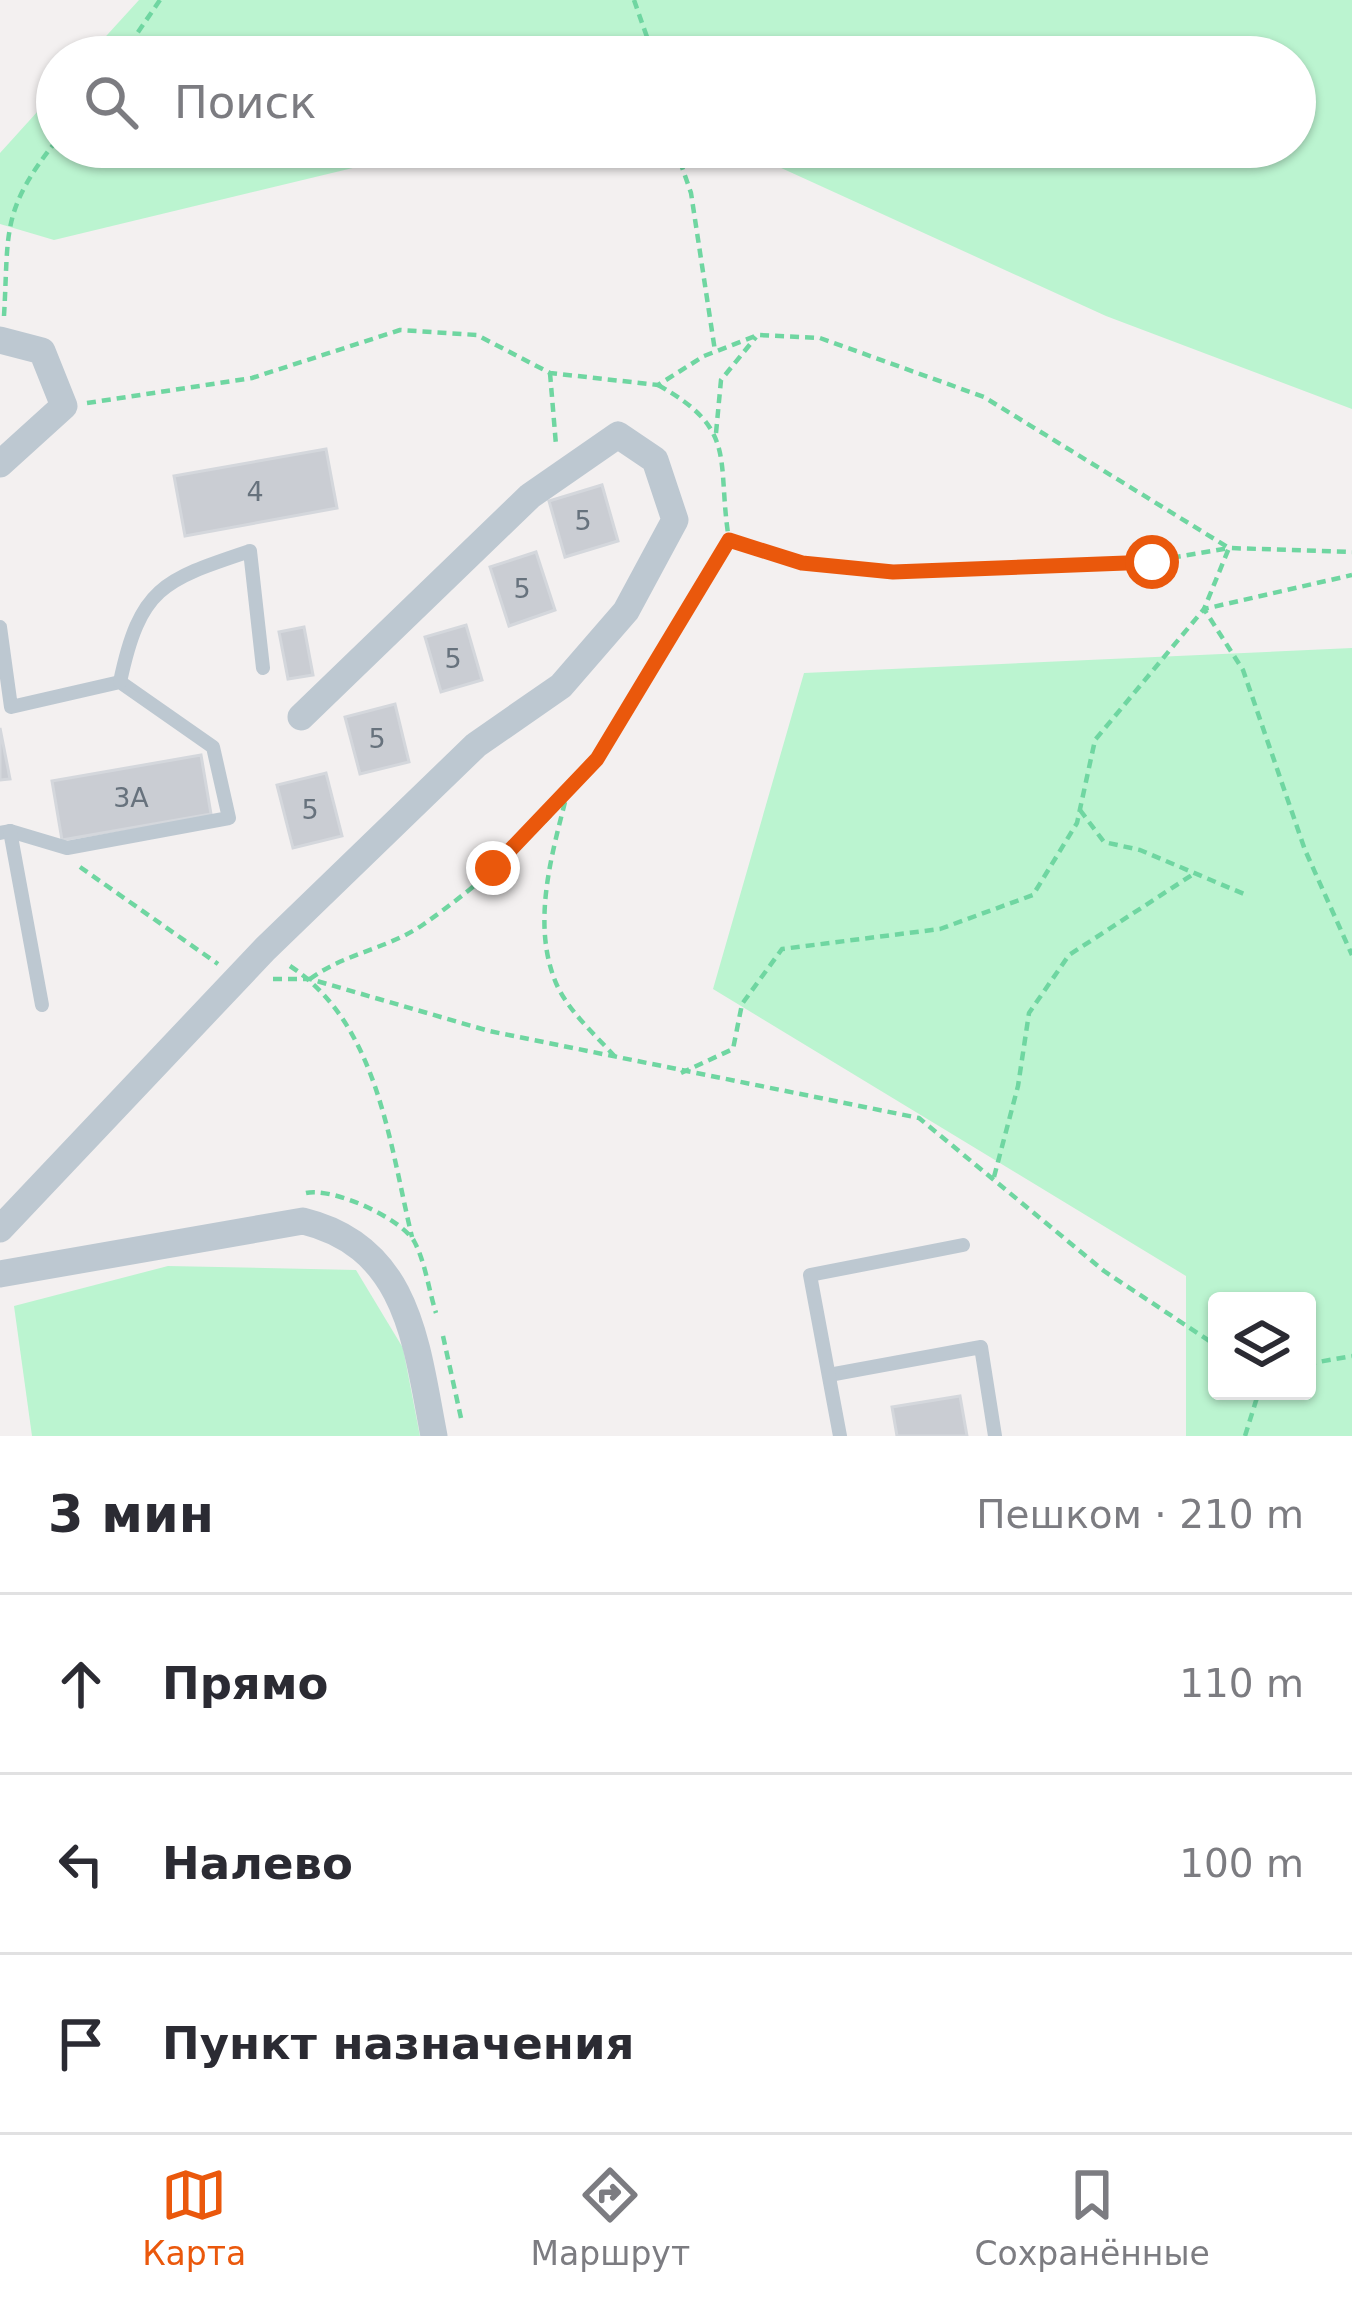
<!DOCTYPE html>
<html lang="ru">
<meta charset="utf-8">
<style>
body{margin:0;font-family:"DejaVu Sans",sans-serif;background:#f2f2f3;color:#2b2b33}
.controls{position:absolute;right:36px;bottom:36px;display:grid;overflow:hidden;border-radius:12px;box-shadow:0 3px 9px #0004}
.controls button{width:108px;height:108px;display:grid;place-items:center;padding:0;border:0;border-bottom:3px solid #e1e1e2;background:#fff;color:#2b2b33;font:60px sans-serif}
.stop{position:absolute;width:36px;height:36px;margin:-27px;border:9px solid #ea580c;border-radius:50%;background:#fff}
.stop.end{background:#ea580c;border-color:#fff;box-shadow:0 3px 12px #0008}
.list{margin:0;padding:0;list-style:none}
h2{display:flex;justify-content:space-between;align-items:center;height:156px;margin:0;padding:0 48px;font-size:51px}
h2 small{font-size:39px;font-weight:400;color:#7c7c81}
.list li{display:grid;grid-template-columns:78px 1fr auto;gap:36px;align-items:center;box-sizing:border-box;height:180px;padding:0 48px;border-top:3px solid #e1e1e2}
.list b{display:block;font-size:45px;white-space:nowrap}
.list em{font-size:39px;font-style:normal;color:#7c7c81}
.icon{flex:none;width:66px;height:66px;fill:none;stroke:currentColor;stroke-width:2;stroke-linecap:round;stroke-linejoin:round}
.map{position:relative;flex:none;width:1352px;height:1436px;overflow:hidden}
.search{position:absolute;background:#fff;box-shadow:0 3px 9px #0004;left:36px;right:36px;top:36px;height:132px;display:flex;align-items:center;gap:30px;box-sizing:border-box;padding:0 42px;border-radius:66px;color:#7c7c81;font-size:45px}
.sheet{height:696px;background:#fff}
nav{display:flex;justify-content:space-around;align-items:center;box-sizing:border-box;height:168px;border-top:3px solid #e1e1e2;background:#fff;font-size:33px;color:#7c7c81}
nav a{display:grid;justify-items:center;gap:6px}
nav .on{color:#ea580c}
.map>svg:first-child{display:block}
.green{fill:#bbf4d0;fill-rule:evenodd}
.building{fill:#cacdd3;stroke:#d4d7dc;stroke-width:3}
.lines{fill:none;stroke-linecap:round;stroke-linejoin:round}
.path{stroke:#6fd6a1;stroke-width:4.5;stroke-dasharray:9 6;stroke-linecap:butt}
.lane{stroke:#bdc8d1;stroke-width:14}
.street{stroke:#bdc8d1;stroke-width:27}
.route{stroke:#ea580c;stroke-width:15}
.labels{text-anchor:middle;stroke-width:9;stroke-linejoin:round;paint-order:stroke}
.number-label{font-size:27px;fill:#67727d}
</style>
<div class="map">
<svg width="1352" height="1436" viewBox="0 0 1352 1436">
<rect width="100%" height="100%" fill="#f3f0f0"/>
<g class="green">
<path d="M 139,0 L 1352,0 L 1352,409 L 1106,316 L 735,147 L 1295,147 L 1295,57 L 87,57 Z"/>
<path d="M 57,90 L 57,147 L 440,147 L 54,240 L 0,224 L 0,153 Z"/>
<path d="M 1352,648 L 1352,1436 L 1186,1436 L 1186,1276 L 713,989 L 804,673 ZM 1217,1301 L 1307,1301 L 1307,1391 L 1217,1391 Z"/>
<path d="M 168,1266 L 356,1270 L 403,1348 L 420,1436 L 32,1436 L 14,1306 Z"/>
</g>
<g class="building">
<path d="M 326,449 L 337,508 L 185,536 L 174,476 Z"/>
<path d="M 602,485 L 618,541 L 565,557 L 549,501 Z"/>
<path d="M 536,552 L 555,610 L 509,626 L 490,567 Z"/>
<path d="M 466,625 L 482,680 L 441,692 L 425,637 Z"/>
<path d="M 304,627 L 313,675 L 288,679 L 279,632 Z"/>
<path d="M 395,704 L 409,762 L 360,774 L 345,717 Z"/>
<path d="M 0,728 L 10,779 L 0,780 Z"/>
<path d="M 201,755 L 211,814 L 62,840 L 52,781 Z"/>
<path d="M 326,773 L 342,836 L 293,848 L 277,785 Z"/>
<path d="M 960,1396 L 967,1436 L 897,1436 L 892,1407 Z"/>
</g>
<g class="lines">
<g class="path">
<path d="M 634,0 L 654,57"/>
<path d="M 121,57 L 160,0"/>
<path d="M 647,147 L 676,150"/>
<path d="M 675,147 L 691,193 L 715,351"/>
<path d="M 4,316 C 9,232 0,211 57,140"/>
<path d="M 550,373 L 556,445"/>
<path d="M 658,385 C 739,430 716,459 729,540 L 802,563 L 893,572 L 1152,561 L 1229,548 L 1204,609 L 1243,670 L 1305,850 L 1352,955"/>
<path d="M 87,403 L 252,378 L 400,330 L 477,335 L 550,373 L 658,385 L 704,356 L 758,335 L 820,338 L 984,397 L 1229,548 L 1352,552"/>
<path d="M 716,433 L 721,380 L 756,337"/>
<path d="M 565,802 C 551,857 533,922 554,978 C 565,1009 596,1035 617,1059"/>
<path d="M 1080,810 L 1104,842 L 1140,850 L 1244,894"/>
<path d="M 80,867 L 218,964"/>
<path d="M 290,966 C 378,1024 389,1142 412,1237"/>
<path d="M 273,979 L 310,979 L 489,1031 L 919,1118 L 1104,1271 L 1217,1346"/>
<path d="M 310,979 C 345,953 388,949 424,924 C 486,880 552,822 596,760 C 645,691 683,612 729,540"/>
<path d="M 681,1073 L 733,1049 L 742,1004 L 782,949 L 940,929 L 1033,895 L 1077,823 L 1095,740 L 1204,609 L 1352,575"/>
<path d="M 994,1177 L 1018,1086 L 1029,1013 L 1069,955 L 1195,873"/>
<path d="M 306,1193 C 332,1187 399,1217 414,1241 C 425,1261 429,1291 436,1313"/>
<path d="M 443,1336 L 461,1418"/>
<path d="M 1307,1364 L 1352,1356"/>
<path d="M 1245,1436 L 1259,1391"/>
</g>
<g class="lane">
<path d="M 0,627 L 11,707 L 120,682 L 213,747 L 229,818 L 67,848 L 10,831 L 0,833"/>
<path d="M 120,682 C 140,587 163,580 250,551 L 263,668"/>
<path d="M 10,831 L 42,1005"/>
<path d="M 829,1375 L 981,1347 L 995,1436"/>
<path d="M 840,1436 L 810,1275 L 963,1245"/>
</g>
<g class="street">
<path d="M 0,340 L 42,351 L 64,406 L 0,464"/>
<path d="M 0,1229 L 265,949 L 476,745 L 561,686 L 626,611 L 675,520 L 655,460 L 618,435 L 530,496 L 301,717"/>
<path d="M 0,1274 L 303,1221 C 409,1247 416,1343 434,1436"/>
</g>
</g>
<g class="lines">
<path class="route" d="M 493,868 L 597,759 L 729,540 L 802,563 L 893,572 L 1152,562"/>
</g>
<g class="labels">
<g class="number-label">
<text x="255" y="501">4</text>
<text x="583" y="530">5</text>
<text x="522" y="598">5</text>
<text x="453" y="668">5</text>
<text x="377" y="748">5</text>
<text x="131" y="807">3А</text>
<text x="310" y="819">5</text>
</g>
</g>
</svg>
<div class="controls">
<button><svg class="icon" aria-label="layers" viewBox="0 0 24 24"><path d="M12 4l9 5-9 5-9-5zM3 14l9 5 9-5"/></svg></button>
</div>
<div class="stop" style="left:1152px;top:562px"></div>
<div class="stop end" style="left:493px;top:868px"></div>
<div class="search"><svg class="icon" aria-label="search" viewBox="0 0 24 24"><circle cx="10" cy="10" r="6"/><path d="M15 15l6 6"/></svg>Поиск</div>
</div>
<section class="sheet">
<h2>3 мин<small>Пешком · 210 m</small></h2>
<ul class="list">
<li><svg class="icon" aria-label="ahead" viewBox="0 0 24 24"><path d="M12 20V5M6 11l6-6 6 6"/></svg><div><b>Прямо</b></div><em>110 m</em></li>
<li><svg class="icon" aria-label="left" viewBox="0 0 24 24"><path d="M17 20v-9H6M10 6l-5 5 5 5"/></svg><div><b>Налево</b></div><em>100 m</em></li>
<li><svg class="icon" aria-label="arrive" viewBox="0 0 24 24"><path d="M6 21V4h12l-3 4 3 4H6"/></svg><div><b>Пункт назначения</b></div></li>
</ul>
</section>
<nav>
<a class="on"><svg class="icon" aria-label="map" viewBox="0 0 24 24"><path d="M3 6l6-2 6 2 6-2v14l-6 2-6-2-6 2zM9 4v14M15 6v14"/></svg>Карта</a>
<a><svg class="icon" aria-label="directions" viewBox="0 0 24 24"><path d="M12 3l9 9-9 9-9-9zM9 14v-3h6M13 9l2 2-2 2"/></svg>Маршрут</a>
<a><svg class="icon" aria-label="saved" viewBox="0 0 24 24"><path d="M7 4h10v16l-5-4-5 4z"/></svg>Сохранённые</a>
</nav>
